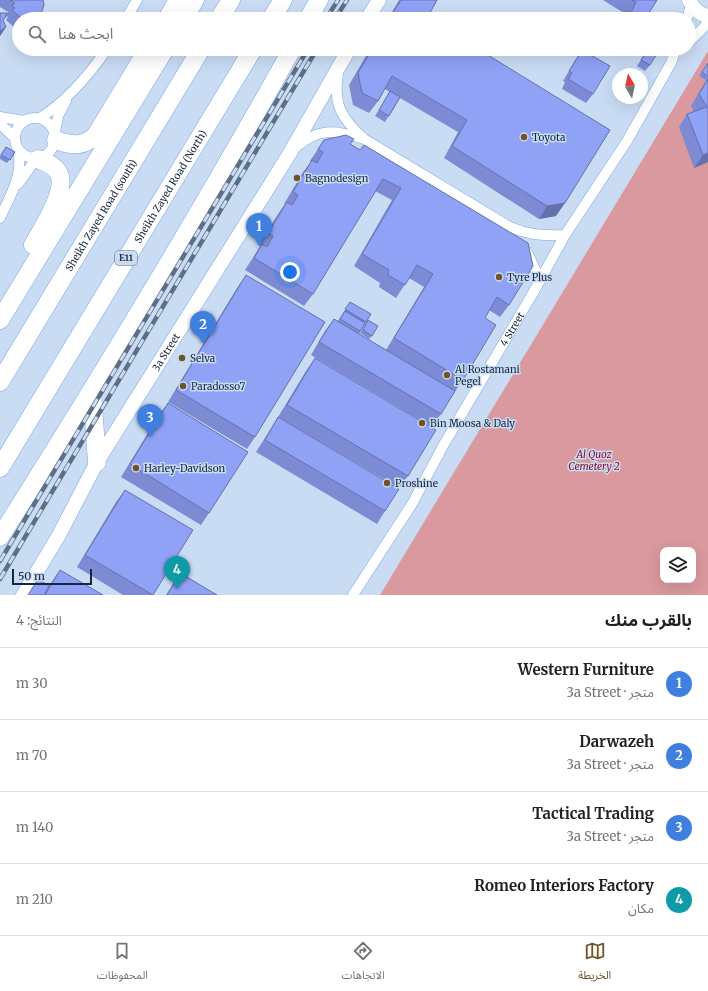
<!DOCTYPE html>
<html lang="ar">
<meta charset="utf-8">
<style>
body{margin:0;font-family:Merriweather,"Noto Sans Arabic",serif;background:#f2f2f2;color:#202124;direction:rtl}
.controls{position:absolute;right:12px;bottom:12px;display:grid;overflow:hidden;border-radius:8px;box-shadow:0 4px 16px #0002}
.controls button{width:36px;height:36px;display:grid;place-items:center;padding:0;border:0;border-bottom:1px solid #e0e0e0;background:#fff;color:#202124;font:20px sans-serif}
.compass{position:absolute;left:612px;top:68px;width:36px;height:36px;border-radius:50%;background:#fff;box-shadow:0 4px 16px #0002;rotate:351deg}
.scale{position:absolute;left:12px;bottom:10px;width:80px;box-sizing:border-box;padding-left:4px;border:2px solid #15283e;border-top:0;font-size:11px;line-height:14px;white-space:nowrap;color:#15283e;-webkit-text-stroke:3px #c9dcf4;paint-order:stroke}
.you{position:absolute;left:290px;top:272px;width:14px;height:14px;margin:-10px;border:3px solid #fff;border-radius:50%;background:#1a73e8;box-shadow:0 0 0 6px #1a73e833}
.badge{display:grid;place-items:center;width:26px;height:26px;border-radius:50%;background:#725328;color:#fff;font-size:13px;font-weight:700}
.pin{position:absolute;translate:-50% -33px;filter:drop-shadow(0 1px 2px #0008)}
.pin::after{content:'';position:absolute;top:21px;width:14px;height:12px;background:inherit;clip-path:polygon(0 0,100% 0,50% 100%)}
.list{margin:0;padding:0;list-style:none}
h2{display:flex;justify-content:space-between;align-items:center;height:52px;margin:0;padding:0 16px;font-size:17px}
h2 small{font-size:13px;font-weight:400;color:#757577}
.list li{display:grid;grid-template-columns:26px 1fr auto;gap:12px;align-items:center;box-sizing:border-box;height:72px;padding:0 16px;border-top:1px solid #e0e0e0}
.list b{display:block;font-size:15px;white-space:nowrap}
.list p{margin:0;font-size:13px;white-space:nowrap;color:#757577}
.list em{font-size:13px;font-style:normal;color:#757577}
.icon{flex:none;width:22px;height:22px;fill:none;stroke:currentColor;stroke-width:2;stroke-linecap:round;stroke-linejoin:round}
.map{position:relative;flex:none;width:708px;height:595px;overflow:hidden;direction:ltr}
.search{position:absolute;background:#fff;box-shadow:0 4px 16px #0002;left:12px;right:12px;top:12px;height:44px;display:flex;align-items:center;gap:10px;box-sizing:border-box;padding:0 14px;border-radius:22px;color:#757577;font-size:15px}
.sheet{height:340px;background:#fff}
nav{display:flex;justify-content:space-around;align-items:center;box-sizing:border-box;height:56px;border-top:1px solid #e0e0e0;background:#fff;font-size:11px;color:#757577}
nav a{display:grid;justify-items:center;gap:2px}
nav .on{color:#725328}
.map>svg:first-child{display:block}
.green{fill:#d9999e;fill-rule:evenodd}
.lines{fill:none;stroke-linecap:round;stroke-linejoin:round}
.street-casing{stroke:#79a8e2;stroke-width:11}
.secondary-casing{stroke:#79a8e2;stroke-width:15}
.highway-casing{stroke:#79a8e2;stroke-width:19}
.street{stroke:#fff;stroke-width:10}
.secondary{stroke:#fff;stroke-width:14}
.highway{stroke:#fff;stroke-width:18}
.rail-casing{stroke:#5c6f85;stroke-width:4.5}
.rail{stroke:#c9dcf4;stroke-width:3;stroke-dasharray:9;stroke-linecap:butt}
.wall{fill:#7c8bd4}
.shaded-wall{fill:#6571ac}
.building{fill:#90a2f6;stroke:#6571ac}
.poi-dot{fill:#725328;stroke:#c9dcf4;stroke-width:1.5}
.labels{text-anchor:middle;stroke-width:3;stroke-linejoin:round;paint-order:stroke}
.shield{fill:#c9dcf4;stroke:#4b5e75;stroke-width:1}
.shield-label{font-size:9px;font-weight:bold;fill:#15283e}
.poi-label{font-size:10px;fill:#15283e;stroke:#c9dcf4;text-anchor:start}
.street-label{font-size:10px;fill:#15283e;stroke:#c9dcf4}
.park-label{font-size:10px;font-style:italic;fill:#880d2f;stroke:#c9dcf4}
</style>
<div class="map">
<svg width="708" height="595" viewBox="0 0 708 595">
<rect width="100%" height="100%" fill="#c9dcf4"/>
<path class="green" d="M 708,51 L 708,595 L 380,595 ZM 663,550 L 693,550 L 693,580 L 663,580 Z"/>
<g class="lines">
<g class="street-casing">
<g id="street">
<path d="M 126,19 L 137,0"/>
<path d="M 687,19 L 691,5"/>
<path d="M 689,42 L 708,23"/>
<path d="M 338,73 C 333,105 341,118 364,139 L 508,226 C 529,235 543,236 565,235"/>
<path d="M 0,117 L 24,121"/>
<circle cx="35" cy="138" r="20"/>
<path d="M 40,118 C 67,101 89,75 107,49"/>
<path d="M 0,124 L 15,138"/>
<path d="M 55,132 L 58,116 L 66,101"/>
<path d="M 296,147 C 318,128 335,130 361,138"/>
<path d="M 18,184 L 36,159"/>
<path d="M 0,218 C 10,196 24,174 18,150"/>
<path d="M 527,252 L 540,280"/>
<path id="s1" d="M 353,595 L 412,504 L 443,446 L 533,293 L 565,235 L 627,141 L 671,63 L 676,49"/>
</g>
</g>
<g class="secondary-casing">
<g id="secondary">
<path d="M 689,0 C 693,8 699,14 708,16"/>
<path d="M 367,19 L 379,0"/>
<path id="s2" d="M 23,595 L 59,535 L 97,462 L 290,153 L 349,49"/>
</g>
</g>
<g class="highway-casing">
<g id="highway">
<path d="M 167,19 L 178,0"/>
<path d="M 183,19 L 195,0"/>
<path d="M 219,19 L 231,0"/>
<path d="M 271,19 L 283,0"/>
<path d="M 308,19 L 319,0"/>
<path d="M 56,140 C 72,146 84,147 96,135 L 148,49"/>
<path d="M 33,245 C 42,229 69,189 58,172 C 54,165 45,162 38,159"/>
<path d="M 0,320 L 165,49"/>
<path id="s3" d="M 0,382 L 201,49"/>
<path d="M 92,391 L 97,462"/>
<path id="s4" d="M 0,468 L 253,49"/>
<path d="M 0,537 C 101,377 200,215 292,49"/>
</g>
</g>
<use href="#street" class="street"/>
<use href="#secondary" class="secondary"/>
<use href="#highway" class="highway"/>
<g class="rail-casing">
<g id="rail">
<path d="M 326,19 L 338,0"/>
<path d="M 335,19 L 347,0"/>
<path d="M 0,561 L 308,49"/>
<path d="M 0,579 L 317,49"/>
</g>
</g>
<use href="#rail" class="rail"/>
</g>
<g class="wall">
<path d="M 0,0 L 43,0 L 41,14 L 37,19 L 19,19 L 19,28 L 14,27 L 6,20 L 8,17 L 6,16 L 3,21 L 6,27 L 0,36 L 0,13 L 6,15 L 8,12 L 0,7 Z"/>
<path d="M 399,0 L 437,0 L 427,18 L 429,19 L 388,19 Z"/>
<path d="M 603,0 L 657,0 L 645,19 L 625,19 L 627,15 Z"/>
<path d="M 370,49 L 478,49 L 556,216 L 539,219 L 444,158 L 458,132 L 400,98 L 385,122 L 375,116 L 390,92 L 385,89 L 378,101 L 369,113 L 353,105 L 349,85 Z"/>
<path d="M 648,49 L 650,65 L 645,71 L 637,66 Z"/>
<path d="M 582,50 L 593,94 L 586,103 L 562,89 L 565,82 L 563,81 L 576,59 Z"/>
<path d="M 708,63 L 708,76 L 706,80 L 699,76 Z"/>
<path d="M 708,77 L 708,162 L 694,168 L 679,127 L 687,114 L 694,112 L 691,106 Z"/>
<path d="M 354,139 L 350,145 L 360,150 L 364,145 L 509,305 L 500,317 L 489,310 L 485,318 L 463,380 L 454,393 L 441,414 L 432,427 L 311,355 L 325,331 L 334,319 L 338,321 L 350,302 L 366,322 L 359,334 L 386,350 L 424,287 L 409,278 L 396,298 L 379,287 L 380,283 L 354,266 L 392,200 L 375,191 L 313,294 L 304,306 L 245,270 L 254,256 L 260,246 L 259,245 L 278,214 L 285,204 L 284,204 L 303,172 L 311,162 L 310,161 L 324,140 Z"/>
<path d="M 6,147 L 15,152 L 7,163 L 0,159 L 0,156 Z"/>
<path d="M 246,275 L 255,437 L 247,449 L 168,402 L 237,288 Z"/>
<path d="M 368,320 L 372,336 L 369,339 L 360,333 Z"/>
<path d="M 315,358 L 408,476 L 399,488 L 278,417 L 306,371 Z"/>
<path d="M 168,403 L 209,513 L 201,525 L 121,477 L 159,415 Z"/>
<path d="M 278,417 L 385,511 L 377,524 L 256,452 L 270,430 Z"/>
<path d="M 125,490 L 153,595 L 123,595 L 77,567 L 116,502 Z"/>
<path d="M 60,570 L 103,595 L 28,595 L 49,586 Z"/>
<path d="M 180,573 L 217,595 L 166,595 Z"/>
</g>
<g class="shaded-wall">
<path d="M 41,14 L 37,19 L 20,19 L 21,18 Z"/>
<path d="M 19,20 L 19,28 L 14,27 Z"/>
<path d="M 6,27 L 0,36 L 0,31 Z"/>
<path d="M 708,153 L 708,162 L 694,168 L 703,155 Z"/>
<path d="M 565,203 L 556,216 L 539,219 L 547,206 Z"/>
</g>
<g class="building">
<path d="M 10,0 L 43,0 L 44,5 L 41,14 L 31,19 L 21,18 L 12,10 L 15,8 L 12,6 L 15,3 Z"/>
<path d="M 401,0 L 437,0 L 427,18 L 429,19 L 389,19 Z"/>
<path d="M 632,0 L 657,0 L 645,19 L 642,19 L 631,13 L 636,2 Z"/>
<path d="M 0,13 L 7,13 L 5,18 L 3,20 L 6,27 L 0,31 Z"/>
<path d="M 372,49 L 478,49 L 610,130 L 565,203 L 547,206 L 452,146 L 467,120 L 392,76 L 378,101 L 362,93 L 358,73 Z"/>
<path d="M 648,49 L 660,49 L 650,65 L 641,60 Z"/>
<path d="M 582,50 L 610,66 L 593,94 L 568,79 L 572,73 L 569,71 Z"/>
<path d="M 708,63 L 708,77 L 702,72 Z"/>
<path d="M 708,79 L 708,153 L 703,155 L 687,114 L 707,107 L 699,94 Z"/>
<path d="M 390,91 L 400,97 L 389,116 L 379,110 Z"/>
<path d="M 346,135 L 354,139 L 350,144 L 360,150 L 364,145 L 528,243 L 533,266 L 509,305 L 497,297 L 485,318 L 496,325 L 463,380 L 394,338 L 433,274 L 417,265 L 405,285 L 388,275 L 389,270 L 362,254 L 401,188 L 383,179 L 313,294 L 254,258 L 262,244 L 267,247 L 273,236 L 268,233 L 287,202 L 292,205 L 298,195 L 293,192 L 312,160 L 317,163 L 323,152 L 318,149 L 324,140 Z"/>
<path d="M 6,147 L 15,152 L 10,160 L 1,155 Z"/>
<path d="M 246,275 L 325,322 L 255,437 L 176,390 Z"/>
<path d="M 350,302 L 371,314 L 366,322 L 345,309 Z"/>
<path d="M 345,311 L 365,323 L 360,331 L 340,319 Z"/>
<path d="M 334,319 L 455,391 L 441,414 L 319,342 Z"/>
<path d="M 368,320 L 378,326 L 372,336 L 363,330 Z"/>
<path d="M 315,358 L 436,430 L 408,476 L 287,405 Z"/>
<path d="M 168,403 L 248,452 L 209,513 L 130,464 Z"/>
<path d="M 278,417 L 399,489 L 385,511 L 265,440 Z"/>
<path d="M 125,490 L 193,530 L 153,595 L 85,555 Z"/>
<path d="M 60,570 L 103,595 L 45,595 Z"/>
<path d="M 180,573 L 217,595 L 167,595 Z"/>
<path d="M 38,579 L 49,586 L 44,595 L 28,595 Z"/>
</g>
<g class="poi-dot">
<circle cx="524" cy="137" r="4"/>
<circle cx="297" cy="178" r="4"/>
<circle cx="499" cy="277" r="4"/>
<circle cx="182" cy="358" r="4"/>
<circle cx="447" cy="375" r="4"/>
<circle cx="183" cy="386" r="4"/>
<circle cx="422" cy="423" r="4"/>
<circle cx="136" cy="468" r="4"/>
<circle cx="387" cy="483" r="4"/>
</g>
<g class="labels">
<rect class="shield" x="115" y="251" width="22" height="14" rx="3"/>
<g class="shield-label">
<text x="126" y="261">E11</text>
</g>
<g class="poi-label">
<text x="532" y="141">Toyota</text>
<text x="305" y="182">Bagnodesign</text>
<text x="507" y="281">Tyre Plus</text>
<text x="190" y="362">Selva</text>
<text x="455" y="373">Al Rostamani<tspan x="455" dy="12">Pegel</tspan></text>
<text x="191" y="390">Paradosso7</text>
<text x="430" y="427">Bin Moosa &amp; Daly</text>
<text x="144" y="472">Harley-Davidson</text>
<text x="395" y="487">Proshine</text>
</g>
<g class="street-label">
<text dy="4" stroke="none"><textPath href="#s4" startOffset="329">Sheikh Zayed Road (North)</textPath></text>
<text dy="4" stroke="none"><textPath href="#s3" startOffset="195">Sheikh Zayed Road (south)</textPath></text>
<text dy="4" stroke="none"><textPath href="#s1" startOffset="310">4 Street</textPath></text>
<text dy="4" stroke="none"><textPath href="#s2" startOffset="282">3a Street</textPath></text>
</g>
<g class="park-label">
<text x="594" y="458">Al Quoz<tspan x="594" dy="12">Cemetery 2</tspan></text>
</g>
</g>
</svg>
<div class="controls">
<button><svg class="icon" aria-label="layers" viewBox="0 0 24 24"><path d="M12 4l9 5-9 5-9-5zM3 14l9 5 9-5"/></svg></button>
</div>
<svg class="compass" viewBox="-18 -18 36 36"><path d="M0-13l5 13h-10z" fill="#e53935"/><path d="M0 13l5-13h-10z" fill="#757577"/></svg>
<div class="scale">50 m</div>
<div class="you"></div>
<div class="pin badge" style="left:259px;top:246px;background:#3f7fe0">1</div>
<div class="pin badge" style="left:203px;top:344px;background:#3f7fe0">2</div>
<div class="pin badge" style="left:150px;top:437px;background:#3f7fe0">3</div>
<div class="pin badge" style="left:177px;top:589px;background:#0f9aa8">4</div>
<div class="search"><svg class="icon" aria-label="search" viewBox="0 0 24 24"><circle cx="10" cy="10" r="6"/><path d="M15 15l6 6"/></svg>ابحث هنا</div>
</div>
<section class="sheet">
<h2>بالقرب منك<small>النتائج: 4</small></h2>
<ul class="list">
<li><span class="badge" style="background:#3f7fe0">1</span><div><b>Western Furniture</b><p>متجر · 3a Street</p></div><em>30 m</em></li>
<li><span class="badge" style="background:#3f7fe0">2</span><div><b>Darwazeh</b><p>متجر · 3a Street</p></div><em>70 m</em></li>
<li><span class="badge" style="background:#3f7fe0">3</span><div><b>Tactical Trading</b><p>متجر · 3a Street</p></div><em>140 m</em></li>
<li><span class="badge" style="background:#0f9aa8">4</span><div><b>Romeo Interiors Factory</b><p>مكان</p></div><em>210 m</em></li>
</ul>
</section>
<nav>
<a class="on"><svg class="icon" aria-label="map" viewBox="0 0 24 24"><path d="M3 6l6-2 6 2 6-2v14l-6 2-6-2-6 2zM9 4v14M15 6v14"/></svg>الخريطة</a>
<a><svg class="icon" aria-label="directions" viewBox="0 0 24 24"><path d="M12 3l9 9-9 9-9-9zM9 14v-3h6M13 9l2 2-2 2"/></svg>الاتجاهات</a>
<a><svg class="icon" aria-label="saved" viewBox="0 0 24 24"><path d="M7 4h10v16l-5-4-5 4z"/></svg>المحفوظات</a>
</nav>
